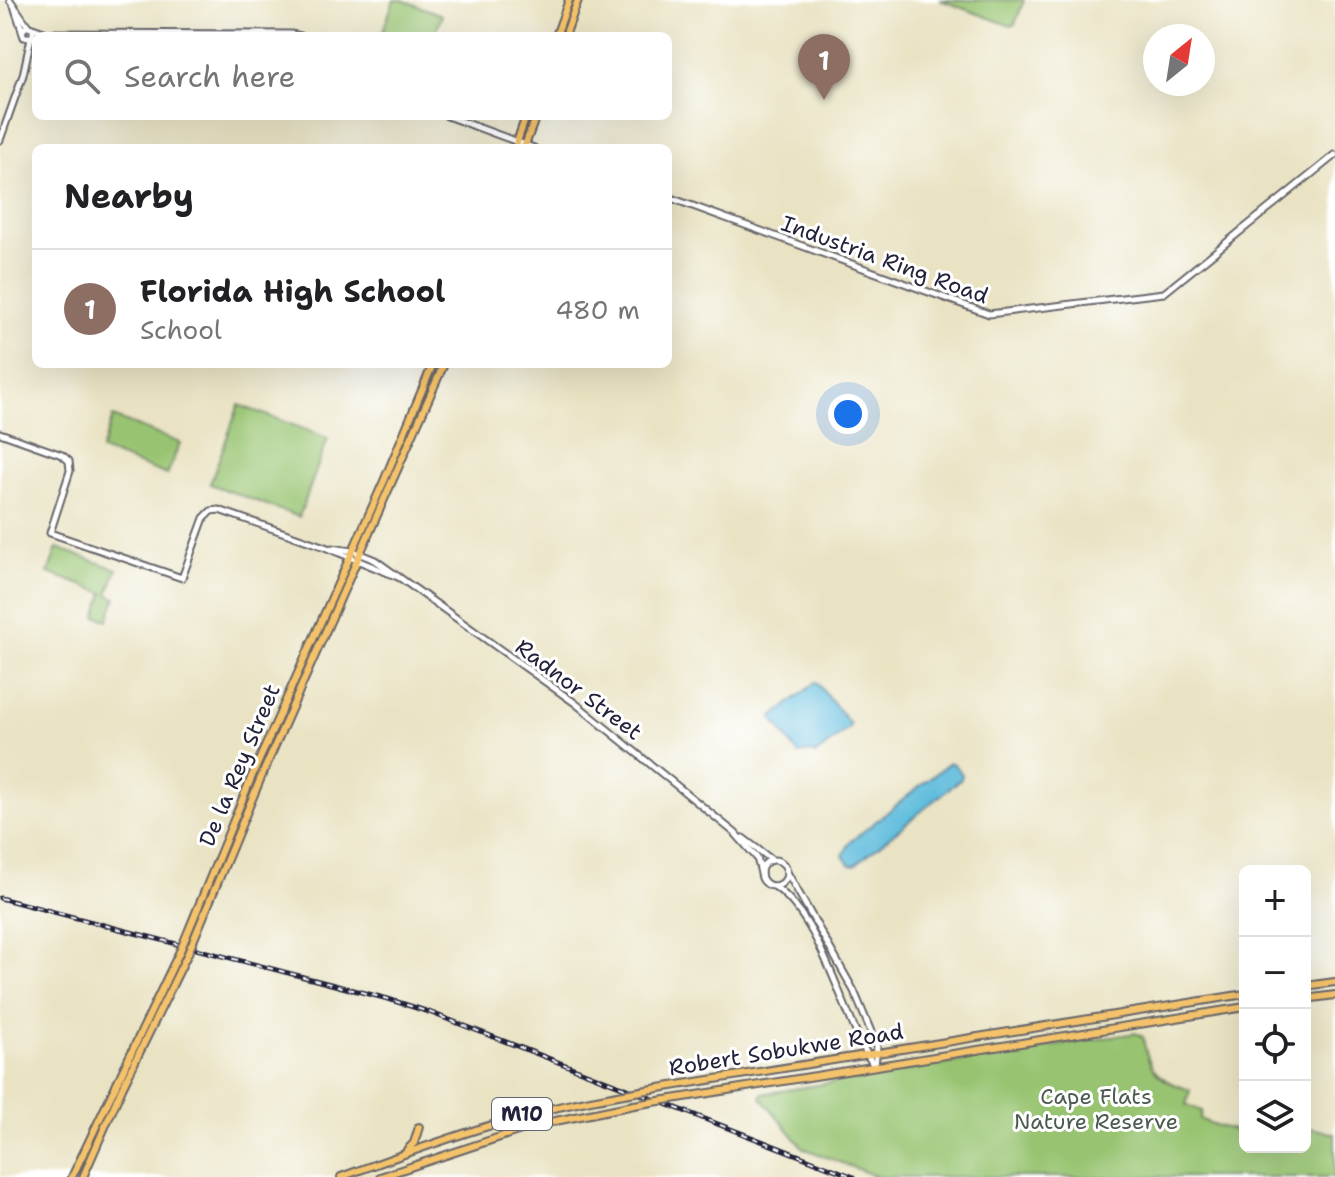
<!DOCTYPE html>
<meta charset="utf-8">
<style>
body{margin:0;font-family:"Shantell Sans",sans-serif;background:#f2f2f2;color:#202124}
.controls{position:absolute;right:24px;bottom:24px;display:grid;overflow:hidden;border-radius:12px;box-shadow:0 8px 32px #0002}
.controls button{width:72px;height:72px;display:grid;place-items:center;padding:0;border:0;border-bottom:2px solid #e0e0e0;background:#fff;color:#202124;font:40px sans-serif}
.compass{position:absolute;left:1143px;top:24px;width:72px;height:72px;border-radius:50%;background:#fff;box-shadow:0 8px 32px #0002;rotate:30deg}
.you{position:absolute;left:848px;top:414px;width:28px;height:28px;margin:-20px;border:6px solid #fff;border-radius:50%;background:#1a73e8;box-shadow:0 0 0 12px #1a73e833}
.badge{display:grid;place-items:center;width:52px;height:52px;border-radius:50%;background:#0b8043;color:#fff;font-size:26px;font-weight:700}
.pin{position:absolute;translate:-50% -66px;filter:drop-shadow(0 2px 4px #0008)}
.pin::after{content:'';position:absolute;top:42px;width:28px;height:24px;background:inherit;clip-path:polygon(0 0,100% 0,50% 100%)}
.list{margin:0;padding:0;list-style:none}
h2{display:flex;justify-content:space-between;align-items:center;height:104px;margin:0;padding:0 32px;font-size:34px}
h2 small{font-size:26px;font-weight:400;color:#757577}
.list li{display:grid;grid-template-columns:52px 1fr auto;gap:24px;align-items:center;box-sizing:border-box;height:120px;padding:0 32px;border-top:2px solid #e0e0e0}
.list b{display:block;font-size:30px;white-space:nowrap}
.list p{margin:0;font-size:26px;white-space:nowrap;color:#757577}
.list em{font-size:26px;font-style:normal;color:#757577}
.icon{flex:none;width:44px;height:44px;fill:none;stroke:currentColor;stroke-width:2;stroke-linecap:round;stroke-linejoin:round}
.map{position:relative;flex:none;width:1335px;height:1177px;overflow:hidden}
.search{position:absolute;background:#fff;box-shadow:0 8px 32px #0002;left:32px;top:32px;width:640px;height:88px;display:flex;align-items:center;gap:20px;box-sizing:border-box;padding:0 28px;border-radius:12px;color:#757577;font-size:30px}
.panel{position:absolute;background:#fff;box-shadow:0 8px 32px #0002;left:32px;top:144px;width:640px;height:224px;border-radius:12px}
.map>svg:first-child{display:block}
.green{fill:#98c471;stroke:#5d7356;stroke-width:2}
.water{fill:#5dbcdc;stroke:#406f8c;stroke-width:2}
.lines{fill:none;stroke-linecap:round;stroke-linejoin:round}
.minor-casing{stroke:#68666b;stroke-width:9}
.major-casing{stroke:#68666b;stroke-width:10}
.minor{stroke:#fff;stroke-width:5}
.major{stroke:#f4c26a;stroke-width:6}
.rail-casing{stroke:#22223b;stroke-width:5}
.rail{stroke:#fff;stroke-width:2;stroke-dasharray:6;stroke-linecap:butt}
.major-bridge-casing{stroke:#68666b;stroke-width:10;stroke-linecap:butt}
.major-bridge{stroke:#f4c26a;stroke-width:6}
.labels{text-anchor:middle;stroke-width:6;stroke-linejoin:round;paint-order:stroke}
.shield{fill:#fff;stroke:#646476;stroke-width:2}
.shield-label{font-size:20px;font-weight:bold;fill:#22223b}
.street-label{font-size:22px;fill:#22223b;stroke:#fff}
.park-label{font-size:22px;fill:#4b5b4e;stroke:#fff}
</style>
<div class="map">
<svg width="1335" height="1177" viewBox="0 0 1335 1177">
<rect width="100%" height="100%" fill="#fff"/>
<filter id="ink" filterUnits="userSpaceOnUse"><feTurbulence type="fractalNoise" baseFrequency=".0125" numOctaves="2"/><feDisplacementMap in="SourceGraphic" scale="16" xChannelSelector="R" yChannelSelector="G"/><feConvolveMatrix kernelMatrix="1 2 1 2 8 2 1 2 1" color-interpolation-filters="sRGB"/></filter>
<filter id="wash" filterUnits="userSpaceOnUse"><feTurbulence type="fractalNoise" baseFrequency=".006" numOctaves="4" result="noise"/><feDisplacementMap in="SourceGraphic" scale="32" xChannelSelector="R" yChannelSelector="G"/><feGaussianBlur stdDeviation="1.8" result="paint"/><feColorMatrix in="noise" values="0 0 0 0 0 0 0 0 0 0 0 0 0 0 0 0 0 1.4 0 .05"/><feComposite in="paint" operator="in"/></filter>
<g filter="url(#wash)">
<rect width="100%" height="100%" fill="#e9e3c3"/>
<g class="green">
<path d="M 394,0 L 403,0 L 442,15 L 434,36 L 381,36 Z"/>
<path d="M 940,0 L 1024,0 L 1015,24 L 1011,26 Z"/>
<path d="M 239,405 L 328,438 L 299,517 L 210,484 Z"/>
<path d="M 113,417 L 180,443 L 167,475 L 101,450 Z"/>
<path d="M 57,548 L 117,569 L 108,594 L 116,598 L 108,620 L 96,616 L 104,593 L 48,573 Z"/>
<path d="M 1135,1033 L 1143,1037 C 1148,1071 1158,1080 1190,1090 L 1186,1105 L 1202,1111 L 1200,1119 C 1217,1128 1231,1127 1245,1135 L 1245,1147 L 1305,1147 L 1305,1133 L 1312,1128 L 1335,1134 L 1335,1177 L 878,1177 L 803,1148 L 761,1097 L 762,1094 Z"/>
</g>
<g class="water">
<path d="M 816,682 L 850,724 L 849,728 L 815,755 L 813,752 L 798,754 L 772,718 Z"/>
<path d="M 949,763 L 953,763 L 962,774 L 961,779 L 855,865 L 849,864 L 843,856 L 850,842 Z"/>
</g>
</g>
<g filter="url(#ink)">
<g class="lines">
<g class="minor-casing">
<g id="minor">
<path d="M 10,0 L 28,26"/>
<path d="M 15,9 L 22,30"/>
<path d="M 33,29 L 33,37 L 24,37 L 22,31 L 27,26 L 44,32"/>
<path d="M 34,36 L 53,33 L 291,34 L 301,36"/>
<path d="M 447,116 L 534,148"/>
<path d="M 0,140 L 23,75 L 31,38"/>
<path d="M 668,197 L 989,314 L 1164,293 L 1335,155"/>
<path d="M 0,433 L 62,455 L 69,461 L 70,471 L 50,533 L 182,578 L 204,518 L 211,511 L 219,510 L 325,547 L 398,577"/>
<path d="M 332,548 L 353,551 L 375,560 L 575,703 L 735,833 L 757,858 L 761,873"/>
<path d="M 743,838 L 772,860"/>
<circle cx="774" cy="873" r="13"/>
<path d="M 787,872 L 854,991 L 877,1046 L 875,1066"/>
<path d="M 774,886 C 823,919 842,1017 874,1066"/>
</g>
</g>
<g class="major-casing">
<g id="major">
<path d="M 556,36 L 569,0"/>
<path d="M 565,36 L 578,0"/>
<path d="M 515,148 L 526,116"/>
<path d="M 524,148 L 536,116"/>
<path d="M 186,937 L 252,776 L 384,481 L 433,364"/>
<path d="M 194,939 L 262,775 L 444,364"/>
<path d="M 1305,986 L 1335,982"/>
<path d="M 1305,999 L 1335,995"/>
<path d="M 659,1088 L 1245,994"/>
<path d="M 672,1099 L 1245,1007"/>
<path d="M 407,1150 L 414,1143 L 419,1127"/>
<path d="M 72,1177 L 180,951"/>
<path d="M 83,1177 L 122,1088 L 188,953"/>
<path d="M 341,1177 C 433,1143 521,1111 618,1095"/>
<path d="M 380,1177 L 536,1125 L 634,1105"/>
</g>
</g>
<use href="#minor" class="minor"/>
<use href="#major" class="major"/>
<g class="rail-casing">
<path id="rail" d="M 0,898 L 388,999 L 429,1012 L 854,1177"/>
</g>
<use href="#rail" class="rail"/>
<g class="major-bridge-casing">
<g id="major-bridge">
<path d="M 180,951 L 186,937"/>
<path d="M 188,953 L 194,939"/>
<path d="M 618,1095 L 659,1088"/>
<path d="M 634,1105 L 672,1099"/>
</g>
</g>
<use href="#major-bridge" class="major-bridge"/>
</g>
</g>
<g class="labels">
<rect class="shield" x="492" y="1098" width="60" height="32" rx="6"/>
<g class="shield-label">
<text x="522" y="1121">M10</text>
</g>
<g class="street-label">
<text transform="translate(885 259) rotate(20)" y="8">Industria Ring Road</text>
<text transform="translate(579 689) rotate(37)" y="8">Radnor Street</text>
<text transform="translate(239 765) rotate(-67)" y="8">De la Rey Street</text>
<text transform="translate(786 1049) rotate(-9)" y="8">Robert Sobukwe Road</text>
</g>
<g class="park-label">
<text x="1096" y="1104">Cape Flats<tspan x="1096" dy="25">Nature Reserve</tspan></text>
</g>
</g>
</svg>
<div class="controls">
<button>+</button>
<button>−</button>
<button><svg class="icon" aria-label="locate" viewBox="0 0 24 24"><circle cx="12" cy="12" r="6"/><path d="M12 2v4M12 18v4M2 12h4M18 12h4"/></svg></button>
<button><svg class="icon" aria-label="layers" viewBox="0 0 24 24"><path d="M12 4l9 5-9 5-9-5zM3 14l9 5 9-5"/></svg></button>
</div>
<svg class="compass" viewBox="-18 -18 36 36"><path d="M0-13l5 13h-10z" fill="#e53935"/><path d="M0 13l5-13h-10z" fill="#757577"/></svg>
<div class="you"></div>
<div class="pin badge" style="left:824px;top:100px;background:#8d6e63">1</div>
<div class="search"><svg class="icon" aria-label="search" viewBox="0 0 24 24"><circle cx="10" cy="10" r="6"/><path d="M15 15l6 6"/></svg>Search here</div>
<section class="panel">
<h2>Nearby<small></small></h2>
<ul class="list">
<li><span class="badge" style="background:#8d6e63">1</span><div><b>Florida High School</b><p>School</p></div><em>480 m</em></li>
</ul>
</section>
</div>
